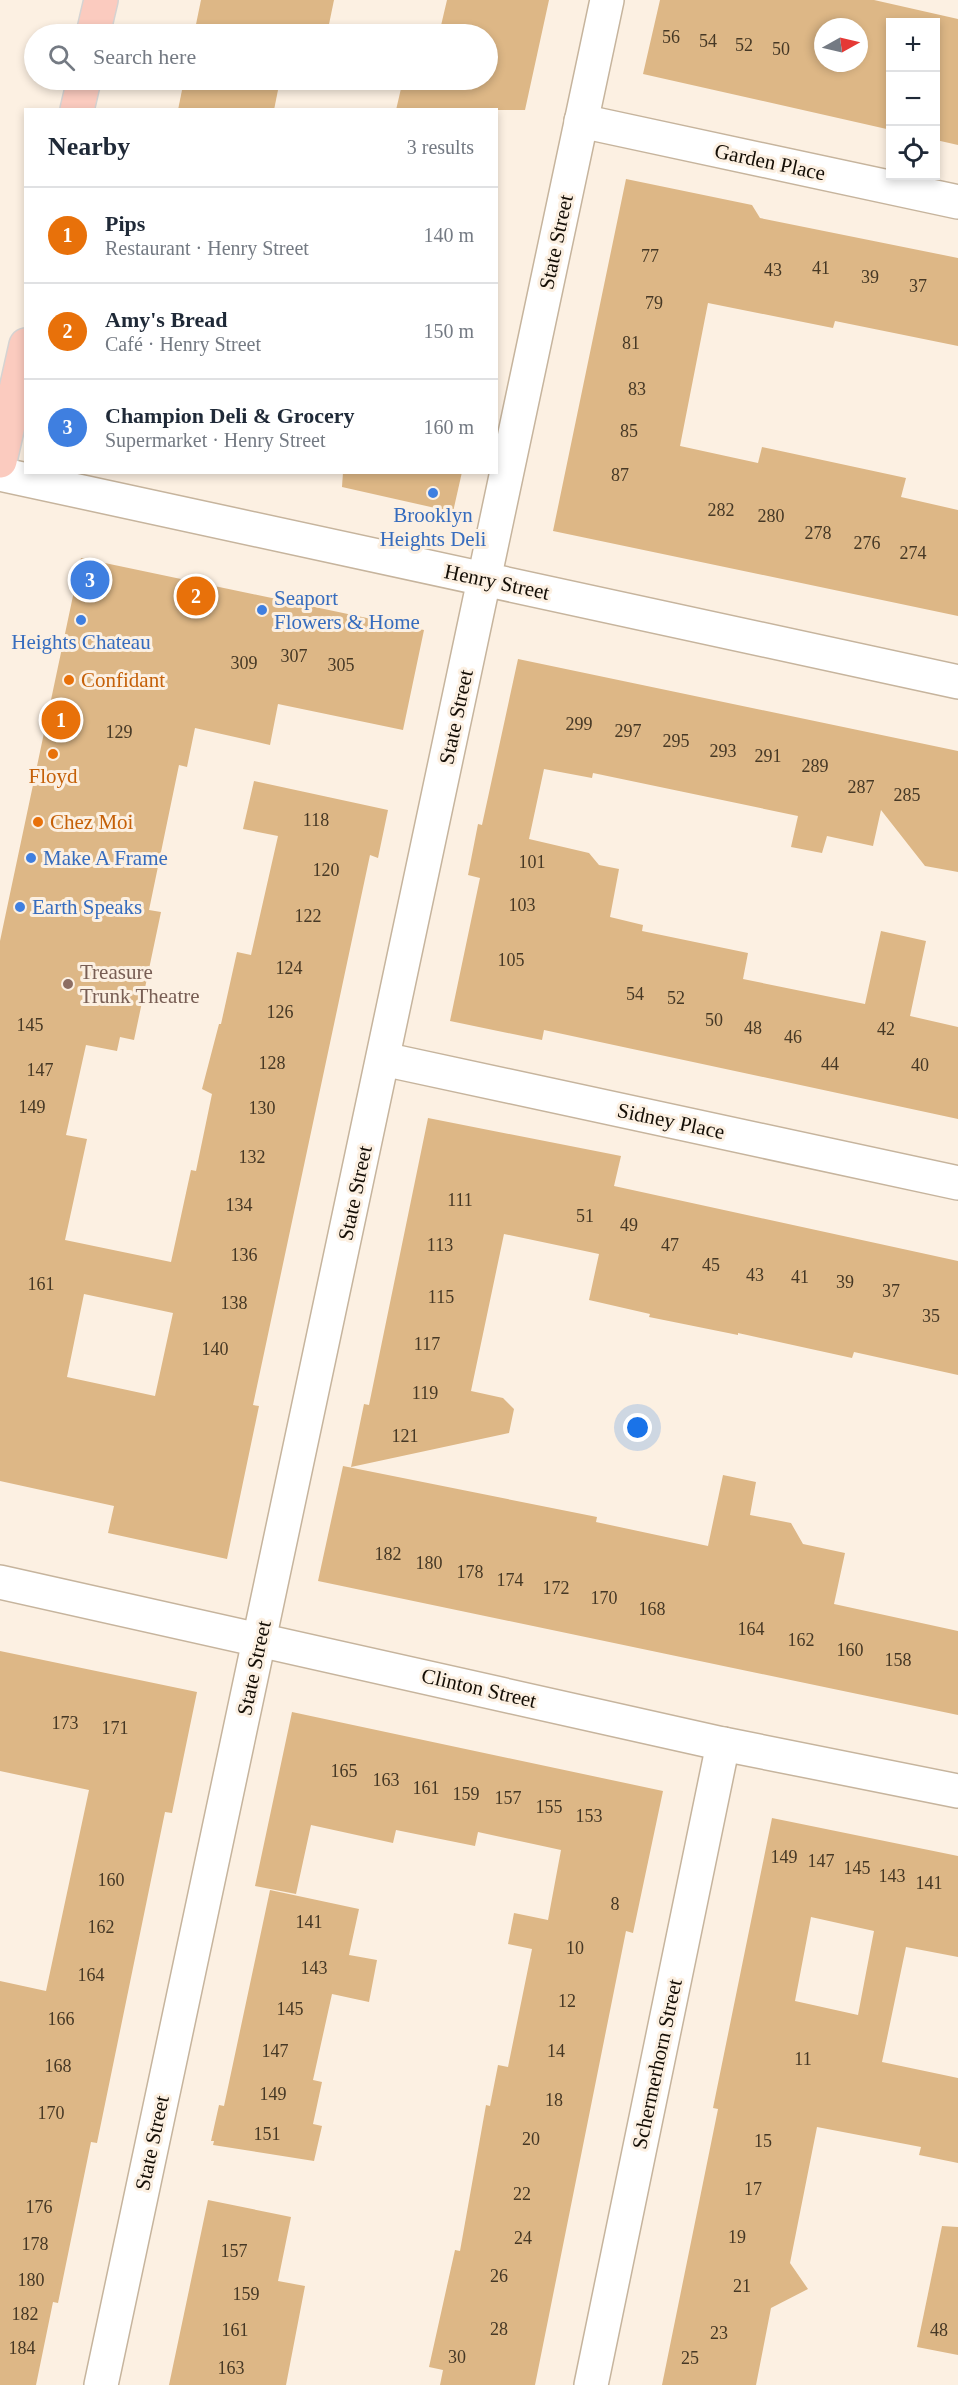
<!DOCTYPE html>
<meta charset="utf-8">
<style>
body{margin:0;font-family:Georgia,serif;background:#f6f6f7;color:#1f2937}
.controls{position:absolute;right:18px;top:18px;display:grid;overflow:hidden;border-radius:0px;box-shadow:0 3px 9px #0003}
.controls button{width:54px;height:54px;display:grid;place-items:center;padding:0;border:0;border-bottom:2px solid #e0e1e3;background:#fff;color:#1f2937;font:30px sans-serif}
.compass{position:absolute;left:814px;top:18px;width:54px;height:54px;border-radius:50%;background:#fff;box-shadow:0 3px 9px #0003;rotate:82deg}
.you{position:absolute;left:638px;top:1428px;width:21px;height:21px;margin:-15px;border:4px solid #fff;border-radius:50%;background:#1a73e8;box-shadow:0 0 0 9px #1a73e833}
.badge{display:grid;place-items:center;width:39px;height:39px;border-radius:50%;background:#8038ab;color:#fff;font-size:20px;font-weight:700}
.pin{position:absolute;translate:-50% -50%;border:3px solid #fff;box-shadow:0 2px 6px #0006}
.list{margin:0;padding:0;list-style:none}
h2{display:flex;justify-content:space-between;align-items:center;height:78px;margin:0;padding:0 24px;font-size:26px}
h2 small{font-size:20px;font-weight:400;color:#747a83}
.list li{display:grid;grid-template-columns:39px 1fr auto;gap:18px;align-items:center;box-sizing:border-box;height:96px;padding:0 24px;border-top:2px solid #e0e1e3}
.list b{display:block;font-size:22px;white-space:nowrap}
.list p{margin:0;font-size:20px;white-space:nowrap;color:#747a83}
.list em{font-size:20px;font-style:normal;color:#747a83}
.icon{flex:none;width:33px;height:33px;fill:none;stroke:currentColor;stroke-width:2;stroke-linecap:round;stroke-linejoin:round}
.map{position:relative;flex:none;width:958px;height:2385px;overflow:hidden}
.search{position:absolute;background:#fff;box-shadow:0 3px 9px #0003;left:24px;top:24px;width:474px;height:66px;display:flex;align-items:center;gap:15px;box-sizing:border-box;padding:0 21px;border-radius:33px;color:#747a83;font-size:22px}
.panel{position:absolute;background:#fff;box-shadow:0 3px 9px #0003;left:24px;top:108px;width:474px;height:366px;border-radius:0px}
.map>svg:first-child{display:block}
.building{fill:#ddb786;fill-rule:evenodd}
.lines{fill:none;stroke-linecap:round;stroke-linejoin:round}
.minor-casing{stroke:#c6b49d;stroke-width:36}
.major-casing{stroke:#d5d3d2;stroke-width:36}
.minor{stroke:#fff;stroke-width:33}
.major{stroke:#fbcbbf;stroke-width:33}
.shop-dot{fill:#3f7fe0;stroke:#fcf0e2;stroke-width:2}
.food-dot{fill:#e8710a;stroke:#fcf0e2;stroke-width:2}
.education-dot{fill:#8d6e63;stroke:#fcf0e2;stroke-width:2}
.labels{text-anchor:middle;stroke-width:6;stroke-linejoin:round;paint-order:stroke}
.number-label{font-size:18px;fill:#463825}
.street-label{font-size:21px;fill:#130d05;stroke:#fcf0e2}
.shop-label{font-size:21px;fill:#366cbe;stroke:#fcf0e2;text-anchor:start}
.food-label{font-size:21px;fill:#c56008;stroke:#fcf0e2;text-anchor:start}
.education-label{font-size:21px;fill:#785e54;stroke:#fcf0e2;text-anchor:start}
</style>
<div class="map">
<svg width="958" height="2385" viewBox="0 0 958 2385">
<rect width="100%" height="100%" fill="#fcf0e2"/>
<g class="building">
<path d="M 201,0 L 334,0 L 327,34 L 194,34 Z"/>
<path d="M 447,0 L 549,0 L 525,110 L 396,110 L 403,80 L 488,80 L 488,34 L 439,34 Z"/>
<path d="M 660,0 L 874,0 L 958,19 L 958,145 L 936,140 L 936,22 L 891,22 L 891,130 L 643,74 ZM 823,27 L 859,27 L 859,63 L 823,63 Z"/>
<path d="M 184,80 L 280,80 L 274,110 L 178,110 Z"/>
<path d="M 626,179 L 752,205 L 760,218 L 958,258 L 958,346 L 835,321 L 833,328 L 708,303 L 680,446 L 758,463 L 762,447 L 906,478 L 901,497 L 958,510 L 958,616 L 553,531 Z"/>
<path d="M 343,472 L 462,472 L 453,512 L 342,487 Z"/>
<path d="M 81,558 L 424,630 L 403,730 L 278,704 L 270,745 L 195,728 L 187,767 L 179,765 L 149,910 L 161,912 L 134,1040 L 120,1037 L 117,1051 L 86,1045 L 66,1135 L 87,1139 L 65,1240 L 171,1262 L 191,1170 L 196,1171 L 212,1094 L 202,1089 L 219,1024 L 221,1024 L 237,952 L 251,955 L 278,836 L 243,829 L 254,781 L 388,810 L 378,858 L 370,855 L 360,902 L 253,1405 L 259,1406 L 227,1559 L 108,1533 L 114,1506 L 0,1481 L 0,941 ZM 84,1294 L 173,1313 L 155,1396 L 67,1377 Z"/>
<path d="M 518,659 L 958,751 L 958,872 L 925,866 L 881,810 L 873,846 L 827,836 L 822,853 L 791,847 L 798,816 L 593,773 L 592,778 L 544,769 L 529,839 L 589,853 L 599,865 L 619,869 L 610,917 L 643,925 L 642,931 L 748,953 L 743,979 L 865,1004 L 881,931 L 926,941 L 910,1016 L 958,1027 L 958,1119 L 544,1030 L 542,1040 L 450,1021 L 480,878 L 468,875 L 478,824 L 482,825 Z"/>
<path d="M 428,1118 L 621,1156 L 614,1186 L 958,1261 L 958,1375 L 854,1352 L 852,1358 L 738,1333 L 738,1335 L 649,1317 L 650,1314 L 589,1300 L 599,1254 L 504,1234 L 471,1391 L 503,1398 L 514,1409 L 509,1433 L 351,1467 L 364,1404 L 369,1405 Z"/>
<path d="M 343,1466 L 597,1517 L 596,1522 L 708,1546 L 723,1475 L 756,1482 L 750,1515 L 791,1523 L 803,1544 L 845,1553 L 834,1604 L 958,1631 L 958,1715 L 318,1581 Z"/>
<path d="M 0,1651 L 197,1692 L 172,1813 L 165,1812 L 97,2143 L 91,2142 L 58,2303 L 53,2302 L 36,2385 L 0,2385 L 0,1981 L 46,1991 L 89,1790 L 0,1771 Z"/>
<path d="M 292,1712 L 663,1791 L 633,1933 L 626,1931 L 535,2385 L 440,2385 L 443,2370 L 429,2367 L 455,2250 L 460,2251 L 486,2105 L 490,2106 L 498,2065 L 508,2067 L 532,1949 L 508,1944 L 514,1913 L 548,1920 L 561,1850 L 478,1832 L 475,1846 L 396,1830 L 393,1843 L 311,1825 L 296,1894 L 255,1886 Z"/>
<path d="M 772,1818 L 958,1856 L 958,1957 L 906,1947 L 882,2062 L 958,2078 L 958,2163 L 919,2155 L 921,2147 L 817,2127 L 790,2263 L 808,2289 L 771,2308 L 756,2385 L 662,2385 L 718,2109 L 713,2108 ZM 811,1917 L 874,1931 L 858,2015 L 795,2001 Z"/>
<path d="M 270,1890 L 359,1909 L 349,1955 L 377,1960 L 369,2002 L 332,1994 L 313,2080 L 322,2082 L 313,2124 L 322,2126 L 314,2161 L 213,2145 L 214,2141 L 211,2141 L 219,2105 L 224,2106 Z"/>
<path d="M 208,2200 L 291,2217 L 278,2281 L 305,2286 L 286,2385 L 169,2385 Z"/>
<path d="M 942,2226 L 958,2227 L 958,2355 L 917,2347 Z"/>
</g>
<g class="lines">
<g class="minor-casing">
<g id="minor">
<path d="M 581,121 L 958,202"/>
<path d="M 0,474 L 958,682"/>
<path d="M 383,1059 L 958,1183"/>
<path d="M 0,1582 L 723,1744 L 958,1791"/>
<path d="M 101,2385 L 607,0"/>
<path d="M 591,2385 L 723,1744"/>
</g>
</g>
<g class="major-casing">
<g id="major">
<path d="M 93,34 L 101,0"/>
<path d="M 77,110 L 84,80"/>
<path d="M 0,461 L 26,345"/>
</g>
</g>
<use href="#minor" class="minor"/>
<use href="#major" class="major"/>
</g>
<g class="shop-dot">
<circle cx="433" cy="493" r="6"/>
<circle cx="262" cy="610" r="6"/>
<circle cx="81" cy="620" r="6"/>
<circle cx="31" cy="858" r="6"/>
<circle cx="20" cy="907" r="6"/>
</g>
<g class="food-dot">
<circle cx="69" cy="680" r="6"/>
<circle cx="53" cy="754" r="6"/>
<circle cx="38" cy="822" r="6"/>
</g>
<circle class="education-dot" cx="68" cy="984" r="6"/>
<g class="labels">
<g class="number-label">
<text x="671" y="43">56</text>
<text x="708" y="47">54</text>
<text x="744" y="51">52</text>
<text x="781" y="55">50</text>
<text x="650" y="262">77</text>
<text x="821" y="274">41</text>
<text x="773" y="276">43</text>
<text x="870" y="283">39</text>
<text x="918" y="292">37</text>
<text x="654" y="309">79</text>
<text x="631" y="349">81</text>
<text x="637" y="395">83</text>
<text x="629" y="437">85</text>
<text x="620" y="481">87</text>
<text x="721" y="516">282</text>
<text x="771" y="522">280</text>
<text x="818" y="539">278</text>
<text x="867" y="549">276</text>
<text x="913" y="559">274</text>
<text x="294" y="662">307</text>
<text x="244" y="669">309</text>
<text x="341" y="671">305</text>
<text x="579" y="730">299</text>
<text x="628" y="737">297</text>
<text x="119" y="738">129</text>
<text x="676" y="747">295</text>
<text x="723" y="757">293</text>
<text x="768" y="762">291</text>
<text x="815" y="772">289</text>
<text x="861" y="793">287</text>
<text x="907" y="801">285</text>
<text x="316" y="826">118</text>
<text x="532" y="868">101</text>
<text x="326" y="876">120</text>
<text x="522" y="911">103</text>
<text x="308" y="922">122</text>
<text x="511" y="966">105</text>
<text x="289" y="974">124</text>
<text x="635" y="1000">54</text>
<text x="676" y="1004">52</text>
<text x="280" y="1018">126</text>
<text x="714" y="1026">50</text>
<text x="30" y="1031">145</text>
<text x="753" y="1034">48</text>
<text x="886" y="1035">42</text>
<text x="793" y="1043">46</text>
<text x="272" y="1069">128</text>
<text x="830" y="1070">44</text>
<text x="920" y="1071">40</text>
<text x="40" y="1076">147</text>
<text x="32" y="1113">149</text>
<text x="262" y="1114">130</text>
<text x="252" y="1163">132</text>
<text x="460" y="1206">111</text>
<text x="239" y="1211">134</text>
<text x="585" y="1222">51</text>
<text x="629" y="1231">49</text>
<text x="440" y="1251">113</text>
<text x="670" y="1251">47</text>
<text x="244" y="1261">136</text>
<text x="711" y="1271">45</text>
<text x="755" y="1281">43</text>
<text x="800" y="1283">41</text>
<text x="845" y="1288">39</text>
<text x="41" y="1290">161</text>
<text x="891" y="1297">37</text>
<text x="441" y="1303">115</text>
<text x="234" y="1309">138</text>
<text x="931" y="1322">35</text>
<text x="427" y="1350">117</text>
<text x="215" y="1355">140</text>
<text x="425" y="1399">119</text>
<text x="405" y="1442">121</text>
<text x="388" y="1560">182</text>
<text x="429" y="1569">180</text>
<text x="470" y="1578">178</text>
<text x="510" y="1586">174</text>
<text x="556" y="1594">172</text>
<text x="604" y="1604">170</text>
<text x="652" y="1615">168</text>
<text x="751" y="1635">164</text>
<text x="801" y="1646">162</text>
<text x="850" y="1656">160</text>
<text x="898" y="1666">158</text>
<text x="65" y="1729">173</text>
<text x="115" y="1734">171</text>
<text x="344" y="1777">165</text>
<text x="386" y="1786">163</text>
<text x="426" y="1794">161</text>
<text x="466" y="1800">159</text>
<text x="508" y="1804">157</text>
<text x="549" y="1813">155</text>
<text x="589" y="1822">153</text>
<text x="784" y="1863">149</text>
<text x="821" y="1867">147</text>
<text x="857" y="1874">145</text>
<text x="892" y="1882">143</text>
<text x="111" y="1886">160</text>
<text x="929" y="1889">141</text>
<text x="615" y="1910">8</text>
<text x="309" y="1928">141</text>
<text x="101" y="1933">162</text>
<text x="575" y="1954">10</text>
<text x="314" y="1974">143</text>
<text x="91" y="1981">164</text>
<text x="567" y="2007">12</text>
<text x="290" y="2015">145</text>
<text x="61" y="2025">166</text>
<text x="275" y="2057">147</text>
<text x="556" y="2057">14</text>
<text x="803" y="2065">11</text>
<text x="58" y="2072">168</text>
<text x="273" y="2100">149</text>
<text x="554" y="2106">18</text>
<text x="51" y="2119">170</text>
<text x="267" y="2140">151</text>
<text x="531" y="2145">20</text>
<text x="763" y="2147">15</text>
<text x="753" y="2195">17</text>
<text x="522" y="2200">22</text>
<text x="39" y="2213">176</text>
<text x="737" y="2243">19</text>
<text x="523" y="2244">24</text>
<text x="35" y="2250">178</text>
<text x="234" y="2257">157</text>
<text x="499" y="2282">26</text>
<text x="31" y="2286">180</text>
<text x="742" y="2292">21</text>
<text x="246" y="2300">159</text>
<text x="25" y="2320">182</text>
<text x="499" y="2335">28</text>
<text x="235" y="2336">161</text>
<text x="939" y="2336">48</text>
<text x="719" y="2339">23</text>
<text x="22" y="2354">184</text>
<text x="457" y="2363">30</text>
<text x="690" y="2364">25</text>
<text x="231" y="2374">163</text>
</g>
<g class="street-label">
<text transform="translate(770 162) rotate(12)" y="7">Garden Place</text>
<text transform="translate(556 242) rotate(-78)" y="7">State Street</text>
<text transform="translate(497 582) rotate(12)" y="7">Henry Street</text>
<text transform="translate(456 717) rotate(-78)" y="7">State Street</text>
<text transform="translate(671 1121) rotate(12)" y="7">Sidney Place</text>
<text transform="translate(355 1193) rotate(-78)" y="7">State Street</text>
<text transform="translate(254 1668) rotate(-78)" y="7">State Street</text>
<text transform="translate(479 1688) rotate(13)" y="7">Clinton Street</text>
<text transform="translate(657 2064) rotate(-78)" y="7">Schermerhorn Street</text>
<text transform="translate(152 2143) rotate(-78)" y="7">State Street</text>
</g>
<g class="shop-label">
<text x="433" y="522" text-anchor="middle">Brooklyn<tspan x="433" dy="24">Heights Deli</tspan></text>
<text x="274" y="605">Seaport<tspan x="274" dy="24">Flowers &amp; Home</tspan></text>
<text x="81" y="649" text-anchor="middle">Heights Chateau</text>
<text x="43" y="865">Make A Frame</text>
<text x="32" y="914">Earth Speaks</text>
</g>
<g class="food-label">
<text x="81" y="687">Confidant</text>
<text x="53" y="783" text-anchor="middle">Floyd</text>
<text x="50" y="829">Chez Moi</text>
</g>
<g class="education-label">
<text x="80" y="979">Treasure<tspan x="80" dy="24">Trunk Theatre</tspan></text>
</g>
</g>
</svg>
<div class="controls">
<button>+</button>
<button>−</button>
<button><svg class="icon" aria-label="locate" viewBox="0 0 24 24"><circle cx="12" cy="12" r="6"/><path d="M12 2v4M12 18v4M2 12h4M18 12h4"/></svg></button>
</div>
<svg class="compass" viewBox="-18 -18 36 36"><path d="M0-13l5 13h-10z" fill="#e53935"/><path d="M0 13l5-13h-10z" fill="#747a83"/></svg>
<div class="you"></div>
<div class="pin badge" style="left:61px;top:720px;background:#e8710a">1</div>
<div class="pin badge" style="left:196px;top:596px;background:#e8710a">2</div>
<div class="pin badge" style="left:90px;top:580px;background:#3f7fe0">3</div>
<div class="search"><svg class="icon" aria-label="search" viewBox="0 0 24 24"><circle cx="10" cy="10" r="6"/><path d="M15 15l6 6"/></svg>Search here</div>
<section class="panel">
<h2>Nearby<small>3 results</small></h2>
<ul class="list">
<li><span class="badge" style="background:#e8710a">1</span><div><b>Pips</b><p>Restaurant · Henry Street</p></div><em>140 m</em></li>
<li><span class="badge" style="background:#e8710a">2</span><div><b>Amy's Bread</b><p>Café · Henry Street</p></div><em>150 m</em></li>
<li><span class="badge" style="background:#3f7fe0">3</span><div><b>Champion Deli &amp; Grocery</b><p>Supermarket · Henry Street</p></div><em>160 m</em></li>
</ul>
</section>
</div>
